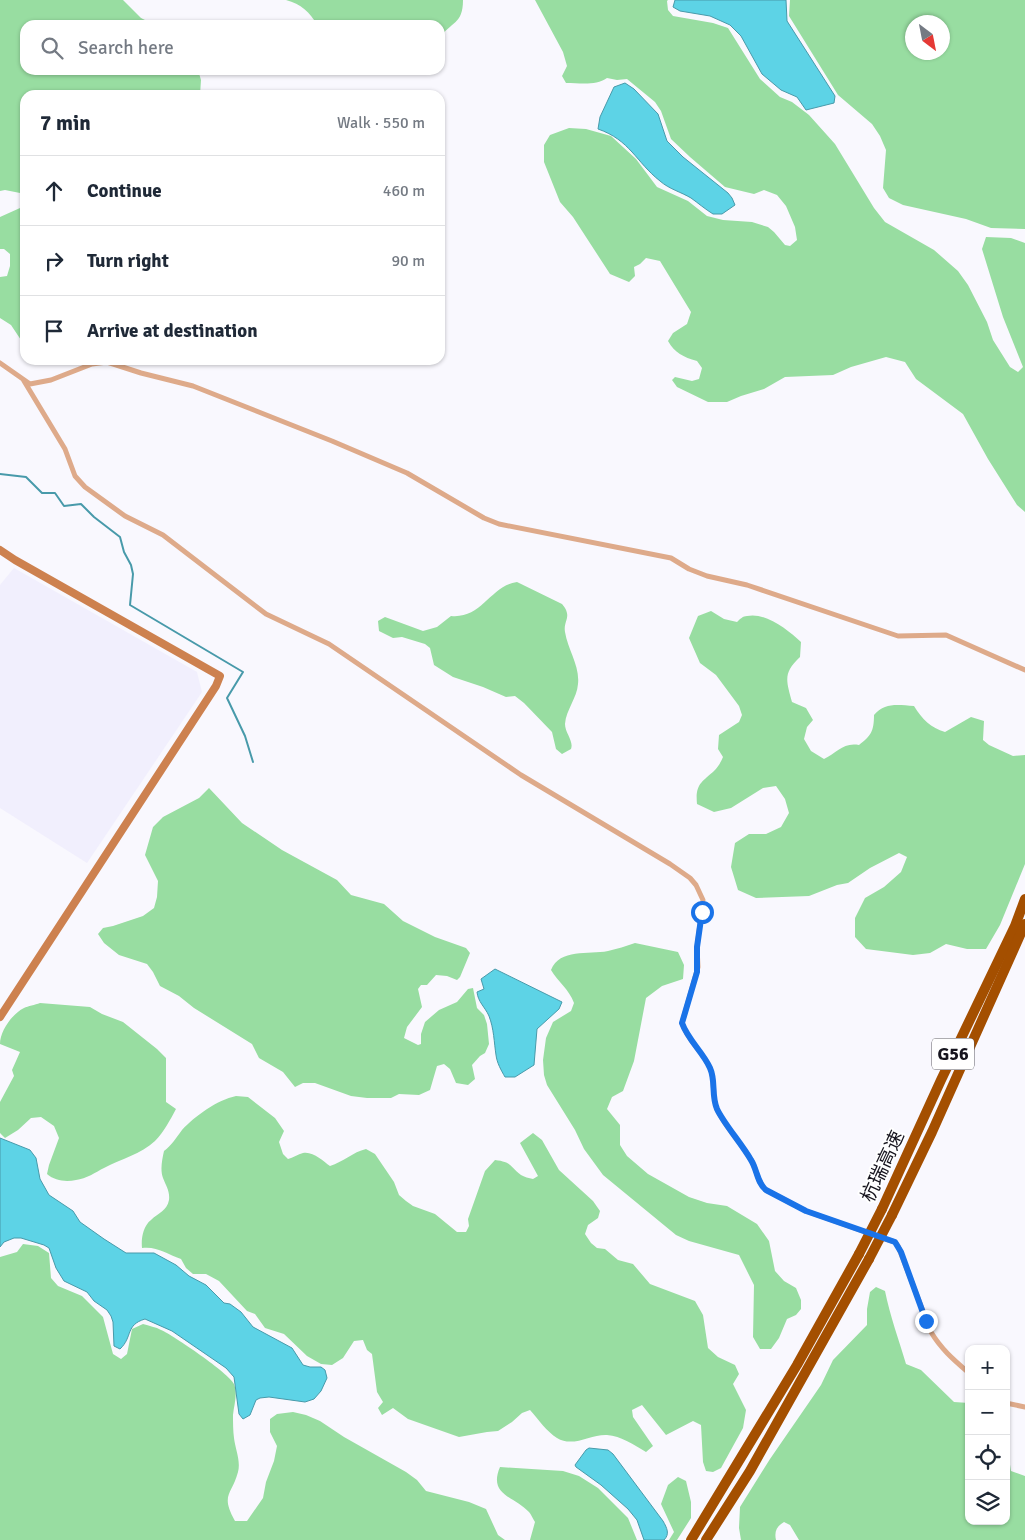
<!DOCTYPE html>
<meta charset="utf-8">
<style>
body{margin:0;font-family:Signika,"Noto Sans SC",sans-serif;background:#f2f2f3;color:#1f2937}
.controls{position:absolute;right:15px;bottom:15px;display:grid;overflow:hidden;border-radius:10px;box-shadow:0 1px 4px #0004}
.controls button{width:45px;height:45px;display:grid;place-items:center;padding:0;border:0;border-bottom:1px solid #e0e1e3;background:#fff;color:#1f2937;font:25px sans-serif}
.compass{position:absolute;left:905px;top:15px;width:45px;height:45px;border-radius:50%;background:#fff;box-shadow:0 1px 4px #0004;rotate:148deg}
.stop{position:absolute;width:15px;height:15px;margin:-11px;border:4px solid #1a73e8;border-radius:50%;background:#fff}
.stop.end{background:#1a73e8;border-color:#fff;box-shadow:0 1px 5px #0008}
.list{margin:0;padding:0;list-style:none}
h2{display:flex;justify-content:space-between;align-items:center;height:65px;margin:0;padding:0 20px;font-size:21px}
h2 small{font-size:16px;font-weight:400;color:#747a83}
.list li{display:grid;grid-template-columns:32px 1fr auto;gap:15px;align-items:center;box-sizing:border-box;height:70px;padding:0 20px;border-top:1px solid #e0e1e3}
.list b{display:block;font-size:19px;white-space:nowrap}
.list em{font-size:16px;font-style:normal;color:#747a83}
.icon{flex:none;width:28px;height:28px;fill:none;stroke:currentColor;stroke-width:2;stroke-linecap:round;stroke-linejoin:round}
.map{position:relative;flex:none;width:1025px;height:1540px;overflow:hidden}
.search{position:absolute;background:#fff;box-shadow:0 1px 4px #0004;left:20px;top:20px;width:425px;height:55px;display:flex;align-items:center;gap:12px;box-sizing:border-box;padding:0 18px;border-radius:15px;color:#747a83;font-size:19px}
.panel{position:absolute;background:#fff;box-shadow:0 1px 4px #0004;left:20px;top:90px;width:425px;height:275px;border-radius:15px}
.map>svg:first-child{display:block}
.built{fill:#f1effd}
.forest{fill:#98dda1;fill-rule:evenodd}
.water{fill:#5dd3e6;stroke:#489aaa}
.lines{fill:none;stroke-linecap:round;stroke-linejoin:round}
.stream{stroke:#489aaa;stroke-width:2}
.street{stroke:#deaa8a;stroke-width:5}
.secondary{stroke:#cd814f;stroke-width:8}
.highway{stroke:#a44f00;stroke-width:10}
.highway-bridge{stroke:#a44f00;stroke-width:10}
.route{stroke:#1a73e8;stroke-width:6}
.labels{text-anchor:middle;stroke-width:4;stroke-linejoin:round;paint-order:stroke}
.shield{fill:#fff;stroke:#5c5a62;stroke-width:1}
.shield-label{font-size:18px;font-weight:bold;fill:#16141e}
.street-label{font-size:19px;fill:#16141e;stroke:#fff}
</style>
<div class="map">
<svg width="1025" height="1540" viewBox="0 0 1025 1540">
<rect width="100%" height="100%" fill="#f9f8fe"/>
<path class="built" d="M 14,568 L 197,672 L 202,692 L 87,863 L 0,808 L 0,585 Z"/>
<g class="forest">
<path d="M 0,0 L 123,0 L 141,18 L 155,25 L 25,25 L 25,70 L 198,70 L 201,80 L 200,95 L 25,95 L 25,346 L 11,325 L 0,318 L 0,277 L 7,276 L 10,266 L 10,254 L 4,249 L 0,249 L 0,217 L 20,208 L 24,199 L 20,193 L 5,190 L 0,191 Z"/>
<path d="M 286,0 L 463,0 C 463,25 451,21 440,38 L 440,25 L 317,25 C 310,12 301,4 286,0 Z"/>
<path d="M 535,0 L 668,0 L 667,1 L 668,10 L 673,16 L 713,23 L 728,28 L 760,79 L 780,97 L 792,102 L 809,115 L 835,144 L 874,208 L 885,222 L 934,250 L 958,271 L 968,285 L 987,322 L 993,340 L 1010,367 L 1018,372 L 1023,367 L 1003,317 L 982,249 L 986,237 L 1011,238 L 1025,243 L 1025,512 L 1017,505 L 988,459 L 963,414 L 916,379 L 905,362 L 886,357 L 851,367 L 833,375 L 785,377 L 764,389 L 741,396 L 727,402 L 708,402 L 677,387 L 672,380 L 675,377 L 692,381 L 699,379 L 702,368 L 697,361 C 683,357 675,353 668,341 L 673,333 L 687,324 L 691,312 L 660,261 L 646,258 L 640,264 L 634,267 L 635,276 L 629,282 L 610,274 L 573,217 L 560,202 L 544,162 L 544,145 L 550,135 L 569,128 L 586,129 L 611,136 L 636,159 L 657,187 L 688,201 L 707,216 L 723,220 L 752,222 L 768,227 L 774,232 L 785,245 L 790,246 L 797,240 L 795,227 L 786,206 L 777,195 L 764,190 L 754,194 L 725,187 L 690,157 L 671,139 L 661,111 L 655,102 L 627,79 L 617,80 L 607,78 C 596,86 580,83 566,83 L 562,76 L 567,66 L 563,52 Z"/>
<path d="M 790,0 L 1025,0 L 1025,229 L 991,228 L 966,219 L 903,205 L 889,198 L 883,188 L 886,150 L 880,136 L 872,124 L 838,95 L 789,16 ZM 912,22 L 942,22 L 942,52 L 912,52 Z"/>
<path d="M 517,582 L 562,604 C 573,617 563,620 565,632 C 568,650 580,666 578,684 C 577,698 566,710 565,724 C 565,733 574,741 571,749 L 562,754 L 556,749 L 552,732 L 524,703 L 515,696 L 506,697 L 483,687 L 453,677 L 434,665 L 430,648 L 425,644 L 402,637 L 393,638 L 379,631 L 378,621 L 385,617 L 423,631 L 437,627 L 451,616 C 482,619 490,586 517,582 Z"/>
<path d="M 711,611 L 724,619 L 737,622 C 740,619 743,616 747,616 C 766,612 788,630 801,642 L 800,657 C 783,673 786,680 792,702 L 806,708 L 813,720 L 807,727 L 804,739 L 811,751 L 824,759 C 837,753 843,742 859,745 C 871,736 874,731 874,715 C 885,702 898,705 914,706 C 922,719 931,728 945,732 L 971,717 L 984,721 L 983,740 L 989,745 L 1013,756 L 1025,755 L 1025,864 L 1000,925 L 986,949 L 967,949 L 946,944 L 930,953 L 913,955 L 866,949 L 855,937 L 855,918 L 865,898 L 884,887 L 901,872 L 907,857 L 899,853 L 870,868 L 848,883 L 837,885 L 809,896 L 756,898 L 738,890 L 731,867 L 735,843 L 749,834 L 766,834 L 781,827 L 789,813 L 785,799 L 776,786 L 763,788 L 731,808 L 714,812 L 697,804 C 695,784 702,782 714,771 C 718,767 721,762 723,757 L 718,749 L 719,735 L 739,722 L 742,715 L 739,706 L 716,675 L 700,663 L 689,638 L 698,616 Z"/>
<path d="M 209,788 L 242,823 L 282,850 L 337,880 L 351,895 L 384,904 L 403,921 L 435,937 L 466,948 L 470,953 L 460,977 L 457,980 L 447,976 L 436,975 L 427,985 L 421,985 L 418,989 L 422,1007 L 407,1027 L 404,1038 L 418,1045 L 421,1044 L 421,1034 L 425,1022 L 439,1010 L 457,1002 L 468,989 L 473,988 L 477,1008 L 484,1015 L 487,1024 L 489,1044 L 485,1053 L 480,1056 L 472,1065 L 475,1079 L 468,1085 L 456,1083 L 450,1069 L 444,1064 L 437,1066 L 430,1090 L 419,1095 L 399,1094 L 391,1098 L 367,1098 L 351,1096 L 315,1083 L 303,1083 L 295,1087 L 283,1072 L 259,1058 L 252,1044 L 194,1008 L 179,996 L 160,986 L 153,972 L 147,964 L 119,955 L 104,943 L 98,934 L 103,928 L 113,926 L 143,916 L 154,908 L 157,897 L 158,881 L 145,855 L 153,827 L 163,817 L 199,798 Z"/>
<path d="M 635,943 L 678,952 L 684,965 L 683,979 L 662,986 L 646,998 L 634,1061 L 623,1091 L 612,1097 L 607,1109 L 620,1125 L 620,1145 L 627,1156 L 648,1174 L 689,1197 L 707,1203 L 727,1206 L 757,1224 L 769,1241 L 775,1271 L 784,1281 L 796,1288 L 801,1300 L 801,1309 L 796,1315 L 787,1319 L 779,1338 L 771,1349 L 760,1349 L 753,1337 L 754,1285 L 739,1255 L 689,1241 L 676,1235 L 603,1175 L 584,1149 L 575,1130 L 547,1085 L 544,1075 L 543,1060 L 546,1038 L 553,1022 L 571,1011 L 574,1003 C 569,989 558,982 551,970 C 560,948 588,955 608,951 C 617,949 626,946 635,943 Z"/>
<path d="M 40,1003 L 90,1007 L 102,1014 L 123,1022 L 157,1049 L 166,1058 L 166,1102 L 176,1109 C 170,1120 164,1132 155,1141 C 141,1154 121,1159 104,1168 C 96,1172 86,1179 76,1180 C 66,1182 55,1181 47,1174 L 49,1165 L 59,1138 L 54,1126 L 41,1117 L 31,1118 L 18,1130 L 5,1138 L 0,1133 L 0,1102 L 14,1076 L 12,1070 L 20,1052 L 0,1044 C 0,1031 12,1014 24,1008 C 28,1006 35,1005 40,1003 Z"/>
<path d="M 236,1096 L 248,1097 L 275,1118 L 284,1131 L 279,1142 L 283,1154 L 288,1159 C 293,1158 298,1154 303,1153 C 313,1151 323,1161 330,1166 C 343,1162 353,1152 366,1149 L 375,1154 L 394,1182 L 399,1195 L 406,1201 L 413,1206 L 435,1214 L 457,1232 L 466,1232 L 469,1226 L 468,1219 L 485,1171 L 495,1160 C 512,1162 509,1166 521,1175 C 524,1177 529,1178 533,1179 L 538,1176 L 520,1143 L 533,1133 L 542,1140 L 559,1170 L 593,1201 L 600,1211 L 598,1218 L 588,1225 L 585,1234 L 591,1243 L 597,1248 L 605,1249 L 618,1260 L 633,1264 L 650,1284 L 695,1301 L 703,1315 L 708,1348 L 718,1357 L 735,1365 L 739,1374 L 733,1384 L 746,1410 L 743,1428 L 721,1468 L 713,1472 L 706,1471 L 703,1462 L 701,1425 L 693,1421 L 666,1435 L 642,1405 L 632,1410 L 633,1417 L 653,1446 L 646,1452 C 634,1445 621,1436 607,1435 C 591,1434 573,1448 557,1438 C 547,1432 538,1419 530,1410 L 522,1413 L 512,1422 L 498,1431 L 487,1432 L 459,1437 L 408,1419 L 393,1408 L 382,1415 L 378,1408 L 383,1402 L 377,1392 L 372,1354 L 367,1350 L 363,1340 L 354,1341 L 343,1358 L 332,1365 L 321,1364 L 307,1356 L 284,1334 L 265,1328 L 255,1314 L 247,1311 L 219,1281 L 206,1274 L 193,1274 L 186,1268 L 181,1259 C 167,1254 157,1246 142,1248 C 141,1239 143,1226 151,1220 C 158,1213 167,1211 169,1200 C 170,1191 166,1186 163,1178 C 160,1170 162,1160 164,1151 C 172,1145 176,1138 182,1130 C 195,1116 217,1100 236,1096 Z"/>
<path d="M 23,1244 L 38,1246 L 49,1253 L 51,1278 L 58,1286 L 82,1296 L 103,1317 L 113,1354 L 121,1359 L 127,1354 L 132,1329 L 143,1324 C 149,1326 156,1327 161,1330 C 173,1335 230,1374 234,1384 C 238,1394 234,1405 233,1415 C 233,1422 233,1431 234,1438 C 235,1448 241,1461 238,1472 C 232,1495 220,1494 235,1521 L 247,1521 L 263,1498 L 266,1482 L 274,1461 L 277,1446 L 270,1432 L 270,1419 L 277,1414 L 293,1412 L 306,1415 L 320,1421 L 344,1437 L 406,1472 L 417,1480 L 426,1491 L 469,1502 L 486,1509 L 498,1535 L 505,1540 L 0,1540 L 0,1257 L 17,1252 Z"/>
<path d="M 876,1287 L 885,1291 C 890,1316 899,1340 906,1364 L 921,1370 L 954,1402 L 969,1403 L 969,1521 L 1006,1521 L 1006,1439 L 1011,1471 L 1025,1476 L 1025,1540 L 799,1540 L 790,1525 L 784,1522 C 777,1526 774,1531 776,1540 L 741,1540 L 739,1528 L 740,1507 L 770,1459 L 821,1385 L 833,1360 L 867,1325 L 867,1309 L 870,1292 Z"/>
<path d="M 500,1467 L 563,1471 L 579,1476 L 598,1488 L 628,1518 L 637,1540 L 530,1540 L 535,1522 C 533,1519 531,1514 529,1512 C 514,1496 488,1495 500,1467 Z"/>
<path d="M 678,1477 L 686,1481 L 691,1502 L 691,1518 L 677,1540 L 669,1540 L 674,1532 L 661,1504 L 668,1485 Z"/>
</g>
<g class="water">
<path d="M 675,0 L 786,0 L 787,21 L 835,96 L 834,103 L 806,110 L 797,97 L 781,90 L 762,74 L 741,36 L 730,25 L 710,16 L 680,11 L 673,7 Z"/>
<path d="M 625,83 L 634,89 L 658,114 L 667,141 L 683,157 L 728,193 L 732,198 L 735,205 L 722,214 L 713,214 C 705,209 698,203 691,198 C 681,192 669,189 660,181 C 636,162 630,140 598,129 L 600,117 L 614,87 Z"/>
<path d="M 495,969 L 562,1002 L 559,1009 L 537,1029 L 534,1065 L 515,1077 L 505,1077 C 501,1070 497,1063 496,1055 C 494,1042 494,1029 489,1016 C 485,1007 478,1002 477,992 L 484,989 L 481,979 Z"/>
<path d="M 0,1138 L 30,1150 L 36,1158 L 40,1179 L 49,1195 L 73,1211 L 80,1222 L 104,1239 L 126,1253 L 154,1253 L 176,1265 L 189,1276 L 206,1285 L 224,1303 L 230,1304 L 241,1312 L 253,1327 L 292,1348 L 303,1365 L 310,1367 L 321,1367 L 325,1370 L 327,1378 L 321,1391 L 314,1399 L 305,1402 L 269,1397 L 260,1398 L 256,1400 L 250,1415 L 243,1419 L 239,1414 L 234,1377 L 226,1368 L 172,1331 L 145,1319 C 125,1325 133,1337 120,1349 L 114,1346 L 113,1322 L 111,1316 L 107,1310 L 94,1301 L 87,1292 L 64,1281 L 56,1268 L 49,1248 L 44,1245 L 21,1238 L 14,1238 L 4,1242 L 0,1247 Z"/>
<path d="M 589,1448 L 608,1450 L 613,1454 L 663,1521 C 667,1528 670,1534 664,1540 L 644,1540 L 637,1520 L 628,1509 L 601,1485 L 576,1467 L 575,1465 L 586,1450 Z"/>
</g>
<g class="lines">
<path class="stream" d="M 0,474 L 26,477 L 42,493 L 55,493 L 64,506 L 81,504 L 94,517 L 120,537 L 124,552 L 131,565 L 133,574 L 130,605 L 243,672 L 227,698 L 245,736 L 253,762"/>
<g class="street">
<path d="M 0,363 L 30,384 L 51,380 L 92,364 L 107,362 L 141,373 L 193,386 L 332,441 L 407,473 L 484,518 L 499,524 L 671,558 L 689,569 L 707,576 L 747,585 L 898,636 L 946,635 L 1025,670"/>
<path d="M 24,381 L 65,449 L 75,476 L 85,487 L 125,516 L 163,535 L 266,614 L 329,644 L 521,775 L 670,864 L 690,878 L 696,885 L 703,900 L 697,947 L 698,967 L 682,1023 C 687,1040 703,1052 710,1068 C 716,1082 711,1095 717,1109 C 723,1124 742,1144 751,1160 C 757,1169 757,1183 766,1190 L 806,1211 L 871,1234"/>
<path d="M 879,1237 L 895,1242 L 898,1246 L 931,1332 C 941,1349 954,1360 969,1373"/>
<path d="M 1006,1403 L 1025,1407"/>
</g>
<path class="secondary" d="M 0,550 L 15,560 L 220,676 L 216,686 L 0,1017"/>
<g class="highway">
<path d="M 882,1209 L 941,1080 L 1015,926 L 1025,899"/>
<path d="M 892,1215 L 932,1132 L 1025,924"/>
<path d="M 691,1540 L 797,1365 L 859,1254"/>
<path d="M 706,1540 L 750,1471 L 869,1259"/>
</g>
<g class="highway-bridge">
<path d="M 859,1254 L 882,1209"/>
<path d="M 869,1259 L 892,1215"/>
</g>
</g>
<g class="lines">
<path class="route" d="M 702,912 L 697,947 L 697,972 L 682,1023 C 688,1040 703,1052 710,1068 C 716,1081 711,1095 717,1109 C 724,1124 742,1144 751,1160 C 757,1169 757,1183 766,1190 L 806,1211 L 895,1242 L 901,1252 L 926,1321"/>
</g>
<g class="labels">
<rect class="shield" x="932" y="1038.5" width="42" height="31" rx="4"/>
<g class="shield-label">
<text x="953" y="1060">G56</text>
</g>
<g class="street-label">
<text transform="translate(882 1166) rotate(-65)" y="7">杭瑞高速</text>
</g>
</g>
</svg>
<div class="controls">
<button>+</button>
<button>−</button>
<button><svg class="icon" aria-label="locate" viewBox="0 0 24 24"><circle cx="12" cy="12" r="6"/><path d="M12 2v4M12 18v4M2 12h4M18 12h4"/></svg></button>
<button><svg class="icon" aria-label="layers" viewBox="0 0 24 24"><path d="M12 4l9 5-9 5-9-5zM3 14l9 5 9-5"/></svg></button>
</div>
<svg class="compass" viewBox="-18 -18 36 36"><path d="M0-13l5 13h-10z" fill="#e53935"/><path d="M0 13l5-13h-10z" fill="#747a83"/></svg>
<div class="stop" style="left:702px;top:912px"></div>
<div class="stop end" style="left:926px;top:1321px"></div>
<div class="search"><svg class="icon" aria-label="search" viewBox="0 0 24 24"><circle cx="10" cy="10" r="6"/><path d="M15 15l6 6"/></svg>Search here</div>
<section class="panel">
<h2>7 min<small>Walk · 550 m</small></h2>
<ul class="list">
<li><svg class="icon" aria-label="ahead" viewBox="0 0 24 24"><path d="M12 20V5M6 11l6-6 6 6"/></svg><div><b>Continue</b></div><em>460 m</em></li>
<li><svg class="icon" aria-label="right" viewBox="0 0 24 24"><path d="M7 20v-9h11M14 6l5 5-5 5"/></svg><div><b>Turn right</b></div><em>90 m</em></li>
<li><svg class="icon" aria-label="arrive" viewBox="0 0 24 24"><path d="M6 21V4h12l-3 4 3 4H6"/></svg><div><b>Arrive at destination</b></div></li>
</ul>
</section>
</div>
